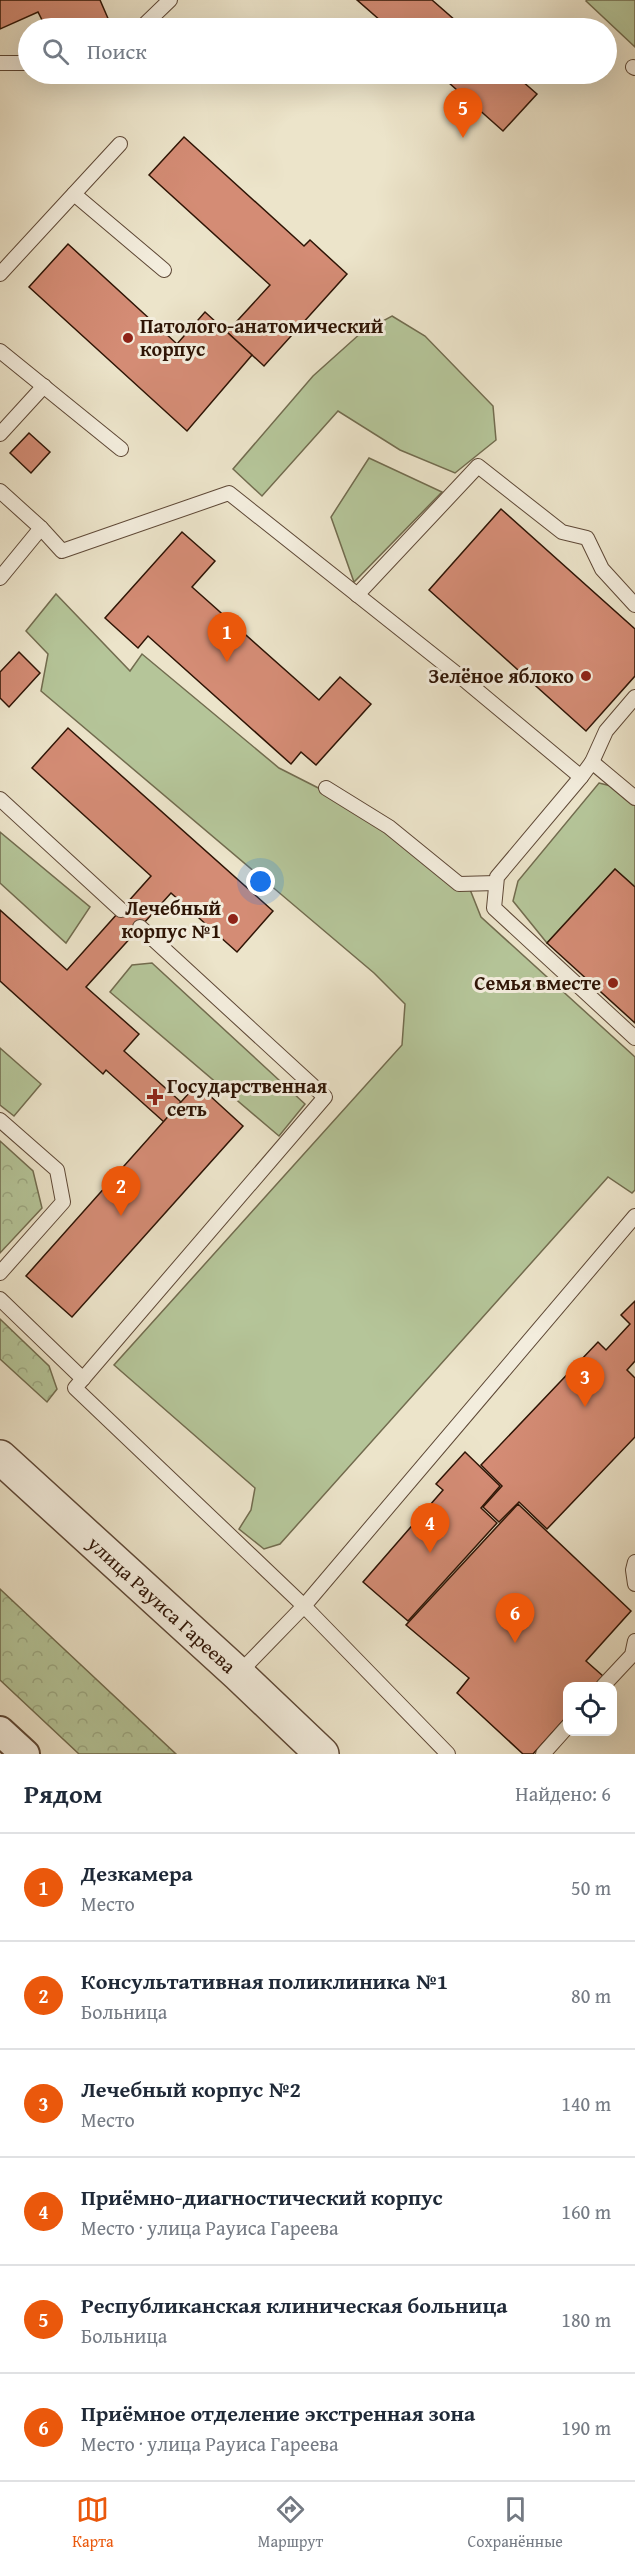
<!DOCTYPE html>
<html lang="ru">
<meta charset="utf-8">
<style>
body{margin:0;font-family:"Gentium Book Plus",serif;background:#f6f6f7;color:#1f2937}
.controls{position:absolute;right:18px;bottom:18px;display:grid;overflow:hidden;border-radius:12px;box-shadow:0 6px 24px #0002}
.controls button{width:54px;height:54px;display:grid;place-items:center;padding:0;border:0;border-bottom:2px solid #e0e1e3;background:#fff;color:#1f2937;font:30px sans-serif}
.you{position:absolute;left:261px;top:882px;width:21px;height:21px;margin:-15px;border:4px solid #fff;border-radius:50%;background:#1a73e8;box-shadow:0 0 0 9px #1a73e833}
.badge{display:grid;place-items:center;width:39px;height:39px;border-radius:50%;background:#ea580c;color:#fff;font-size:20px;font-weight:700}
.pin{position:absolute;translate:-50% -50px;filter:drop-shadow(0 2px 3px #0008)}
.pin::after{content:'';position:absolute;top:32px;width:21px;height:18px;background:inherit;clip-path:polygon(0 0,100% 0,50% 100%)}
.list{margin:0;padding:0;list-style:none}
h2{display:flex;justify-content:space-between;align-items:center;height:78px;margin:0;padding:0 24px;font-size:26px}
h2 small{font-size:20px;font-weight:400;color:#747a83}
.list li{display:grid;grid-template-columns:39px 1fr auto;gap:18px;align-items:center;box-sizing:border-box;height:108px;padding:0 24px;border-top:2px solid #e0e1e3}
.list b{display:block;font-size:22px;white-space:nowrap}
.list p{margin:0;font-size:20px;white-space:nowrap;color:#747a83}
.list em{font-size:20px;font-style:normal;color:#747a83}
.icon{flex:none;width:33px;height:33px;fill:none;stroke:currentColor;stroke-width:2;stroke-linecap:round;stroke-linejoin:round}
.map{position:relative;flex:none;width:635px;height:1754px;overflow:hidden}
.search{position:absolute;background:#fff;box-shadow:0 6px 24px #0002;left:18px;right:18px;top:18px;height:66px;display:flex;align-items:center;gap:15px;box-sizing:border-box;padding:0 21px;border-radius:33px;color:#747a83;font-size:22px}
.sheet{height:726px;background:#fff}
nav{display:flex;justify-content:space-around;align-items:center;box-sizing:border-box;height:84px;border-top:2px solid #e0e1e3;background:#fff;font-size:16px;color:#747a83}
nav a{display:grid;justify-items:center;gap:3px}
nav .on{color:#ea580c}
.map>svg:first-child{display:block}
.green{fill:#b5c599;stroke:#726c4f;stroke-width:1.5}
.forest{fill:url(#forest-crowns);stroke:#726c4f;stroke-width:1.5}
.building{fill:#d48c75;stroke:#2e1405;stroke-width:1.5}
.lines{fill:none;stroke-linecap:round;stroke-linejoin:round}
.service-casing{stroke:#5e4836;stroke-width:16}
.minor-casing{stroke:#5e4836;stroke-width:32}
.tertiary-casing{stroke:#5e4836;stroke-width:36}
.service{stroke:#f3eddd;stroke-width:14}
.minor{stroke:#f3eddd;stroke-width:28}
.tertiary{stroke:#f3eddd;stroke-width:33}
.poi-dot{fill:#8f2418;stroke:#f3eddd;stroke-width:2}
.labels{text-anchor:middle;stroke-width:6;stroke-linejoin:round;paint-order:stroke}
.poi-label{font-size:20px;font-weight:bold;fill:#2e1405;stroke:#f3eddd;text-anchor:end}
.street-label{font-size:20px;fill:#2e1405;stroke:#f3eddd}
</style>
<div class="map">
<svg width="635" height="1754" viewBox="0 0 635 1754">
<defs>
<pattern id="forest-crowns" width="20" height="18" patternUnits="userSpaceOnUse" patternTransform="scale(1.5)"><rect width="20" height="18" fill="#b5c599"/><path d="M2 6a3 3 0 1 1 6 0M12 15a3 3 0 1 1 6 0" fill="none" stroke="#9ca882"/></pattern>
</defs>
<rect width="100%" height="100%" fill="#ece4ca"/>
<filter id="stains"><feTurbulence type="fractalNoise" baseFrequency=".00333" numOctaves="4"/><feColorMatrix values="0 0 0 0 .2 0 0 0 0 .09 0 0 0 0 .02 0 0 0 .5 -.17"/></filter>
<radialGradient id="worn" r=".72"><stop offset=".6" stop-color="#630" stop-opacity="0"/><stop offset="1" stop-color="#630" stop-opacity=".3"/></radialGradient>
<g class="green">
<path d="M 635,0 L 635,47 L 586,1 L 587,0 Z"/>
<path d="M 392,316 L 425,336 L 493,406 L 496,440 L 455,473 L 400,450 L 338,411 L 262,496 L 233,469 L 313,376 L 362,332 Z"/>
<path d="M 369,458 L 442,492 L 354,582 L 331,517 Z"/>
<path d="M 56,594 L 130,671 L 142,654 L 279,768 L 403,831 L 469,887 L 481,917 L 635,1057 L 635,1190 L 632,1193 L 608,1177 L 280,1544 L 264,1549 L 239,1529 L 251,1510 L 255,1488 L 114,1365 L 402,1045 L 405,1004 L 374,973 L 41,691 L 48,654 L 26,631 Z"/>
<path d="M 599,783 L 631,791 L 635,794 L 635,887 L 615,869 L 547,943 L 513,901 L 518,881 Z"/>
<path d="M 0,832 L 90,907 L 66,943 L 0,883 Z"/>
<path d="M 152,963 L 305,1104 L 279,1136 L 110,992 L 132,965 Z"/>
<path d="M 0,1048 L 41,1084 L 14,1116 L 0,1105 Z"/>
</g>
<g class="forest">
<path d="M 0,1141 L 33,1171 L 42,1208 L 0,1253 Z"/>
<path d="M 0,1319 L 49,1366 L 57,1389 L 47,1402 L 0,1359 Z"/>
<path d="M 0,1589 L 176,1754 L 79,1754 L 0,1680 Z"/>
</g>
<g class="building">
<path d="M 0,0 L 100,0 L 110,23 L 98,28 L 46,28 L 38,12 L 0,29 Z"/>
<path d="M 357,0 L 432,0 L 464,28 L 389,28 Z"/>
<path d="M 439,74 L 514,74 L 537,94 L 503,131 Z"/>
<path d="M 184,137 L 304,246 L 310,240 L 347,274 L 264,366 L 227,332 L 270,285 L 149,175 Z"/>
<path d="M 68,244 L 177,344 L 205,312 L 252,355 L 187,431 L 29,287 Z"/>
<path d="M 29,433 L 50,452 L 31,473 L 10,453 Z"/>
<path d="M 501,509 L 635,629 L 635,676 L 586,731 L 429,590 Z"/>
<path d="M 182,532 L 215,561 L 192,587 L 319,700 L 340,677 L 371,704 L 316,765 L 301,752 L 291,764 L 148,636 L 138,648 L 105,618 Z"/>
<path d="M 19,652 L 40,673 L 9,707 L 0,698 L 0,672 Z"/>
<path d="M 68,728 L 273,911 L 237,952 L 171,893 L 86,987 L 139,1034 L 124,1051 L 181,1102 L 164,1122 L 106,1070 L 103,1074 L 0,981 L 0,910 L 67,970 L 151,876 L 32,768 Z"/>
<path d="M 615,869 L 635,887 L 635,1023 L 547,943 Z"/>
<path d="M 197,1084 L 243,1126 L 72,1317 L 26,1276 Z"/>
<path d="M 635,1301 L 635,1361 L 627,1370 L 635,1378 L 635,1437 L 547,1529 L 519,1502 L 499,1522 L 483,1507 L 502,1486 L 481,1465 L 598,1342 L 606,1350 L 630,1324 L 621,1315 Z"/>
<path d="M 465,1452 L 500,1486 L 481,1508 L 497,1523 L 408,1621 L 363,1582 L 443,1490 L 436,1484 Z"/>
<path d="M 518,1504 L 631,1611 L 586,1661 L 603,1676 L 594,1686 L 568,1686 L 568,1715 L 533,1754 L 523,1754 L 457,1693 L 469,1678 L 406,1625 Z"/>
</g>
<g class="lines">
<g class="service-casing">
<g id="service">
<path d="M 141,28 L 170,0"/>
<path d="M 0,63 L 28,63"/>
<path d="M 633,67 L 635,68"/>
<path d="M 74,194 L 164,270"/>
<path d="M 0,274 L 120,144"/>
<path d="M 0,351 L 121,449"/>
<path d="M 0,434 L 44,386"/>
<path d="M 0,491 L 41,528"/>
<path d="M 0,578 L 41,528 L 62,551 L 229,493 L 467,682 L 581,777 L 592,762 L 635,798"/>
<path d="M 357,595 L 478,466 L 562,532 L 587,538 L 602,569 L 635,605"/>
<path d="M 592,762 L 606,731 L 635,697"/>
<path d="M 581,777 L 497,877 L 494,908 L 635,1038"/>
<path d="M 326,788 L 389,827 L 459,884 L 496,883"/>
<path d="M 0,799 L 121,910"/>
<path d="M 140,927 L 325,1097 L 75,1388 L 304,1606 L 448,1754"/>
<path d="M 0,1120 L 57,1170 L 63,1202 L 0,1273"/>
<path d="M 0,1299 L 83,1379"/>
<path d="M 635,1562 L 633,1570 L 635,1584"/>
<path d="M 238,1674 L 304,1606 L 635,1216"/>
<path d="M 603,1686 L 632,1655 L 635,1641"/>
<path d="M 543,1754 L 568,1726"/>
</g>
</g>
<g class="minor-casing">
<path id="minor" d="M 0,1731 L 25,1754"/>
</g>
<g class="tertiary-casing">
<g id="tertiary">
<path id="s1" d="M 0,1457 L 238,1674 L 322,1754"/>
</g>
</g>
<use href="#service" class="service"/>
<use href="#minor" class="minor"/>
<use href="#tertiary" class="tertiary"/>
</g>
<g class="poi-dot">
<circle cx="128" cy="338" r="6"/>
<circle cx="586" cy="676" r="6"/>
<circle cx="233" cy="919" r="6"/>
<circle cx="613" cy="983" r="6"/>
<path d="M152 1088h6v6h6v6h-6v6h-6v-6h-6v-6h6z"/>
</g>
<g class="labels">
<g class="poi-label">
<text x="140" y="333" text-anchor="start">Патолого-анатомический<tspan x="140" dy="23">корпус</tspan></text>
<text x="574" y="683">Зелёное яблоко</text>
<text x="221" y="915">Лечебный<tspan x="221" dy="23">корпус №1</tspan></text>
<text x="601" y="990">Семья вместе</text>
<text x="167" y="1093" text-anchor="start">Государственная<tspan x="167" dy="23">сеть</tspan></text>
</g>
<g class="street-label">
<text dy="7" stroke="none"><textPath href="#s1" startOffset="219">улица Рауиса Гареева</textPath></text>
</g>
</g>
<rect width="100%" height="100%" filter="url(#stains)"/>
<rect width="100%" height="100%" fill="url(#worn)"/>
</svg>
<div class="controls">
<button><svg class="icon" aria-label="locate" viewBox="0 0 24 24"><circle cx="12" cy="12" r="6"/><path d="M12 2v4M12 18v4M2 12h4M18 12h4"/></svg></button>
</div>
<div class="you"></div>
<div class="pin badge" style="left:227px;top:662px">1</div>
<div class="pin badge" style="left:121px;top:1216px">2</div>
<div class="pin badge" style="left:585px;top:1407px">3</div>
<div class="pin badge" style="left:430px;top:1553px">4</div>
<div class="pin badge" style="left:463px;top:138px">5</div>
<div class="pin badge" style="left:515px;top:1643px">6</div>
<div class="search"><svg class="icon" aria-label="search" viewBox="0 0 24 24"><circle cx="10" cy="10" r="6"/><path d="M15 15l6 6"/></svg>Поиск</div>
</div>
<section class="sheet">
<h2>Рядом<small>Найдено: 6</small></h2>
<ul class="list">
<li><span class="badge">1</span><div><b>Дезкамера</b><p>Место</p></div><em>50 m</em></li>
<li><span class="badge">2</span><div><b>Консультативная поликлиника №1</b><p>Больница</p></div><em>80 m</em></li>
<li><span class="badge">3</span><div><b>Лечебный корпус №2</b><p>Место</p></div><em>140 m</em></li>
<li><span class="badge">4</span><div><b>Приёмно-диагностический корпус</b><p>Место · улица Рауиса Гареева</p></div><em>160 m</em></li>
<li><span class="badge">5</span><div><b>Республиканская клиническая больница</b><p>Больница</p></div><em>180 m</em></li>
<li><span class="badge">6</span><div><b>Приёмное отделение экстренная зона</b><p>Место · улица Рауиса Гареева</p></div><em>190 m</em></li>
</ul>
</section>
<nav>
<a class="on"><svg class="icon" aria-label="map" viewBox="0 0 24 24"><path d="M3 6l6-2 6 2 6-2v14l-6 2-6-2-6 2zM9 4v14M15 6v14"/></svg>Карта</a>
<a><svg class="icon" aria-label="directions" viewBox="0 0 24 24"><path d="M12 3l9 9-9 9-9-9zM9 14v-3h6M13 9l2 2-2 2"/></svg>Маршрут</a>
<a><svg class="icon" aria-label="saved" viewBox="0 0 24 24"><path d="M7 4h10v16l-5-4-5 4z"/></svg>Сохранённые</a>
</nav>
